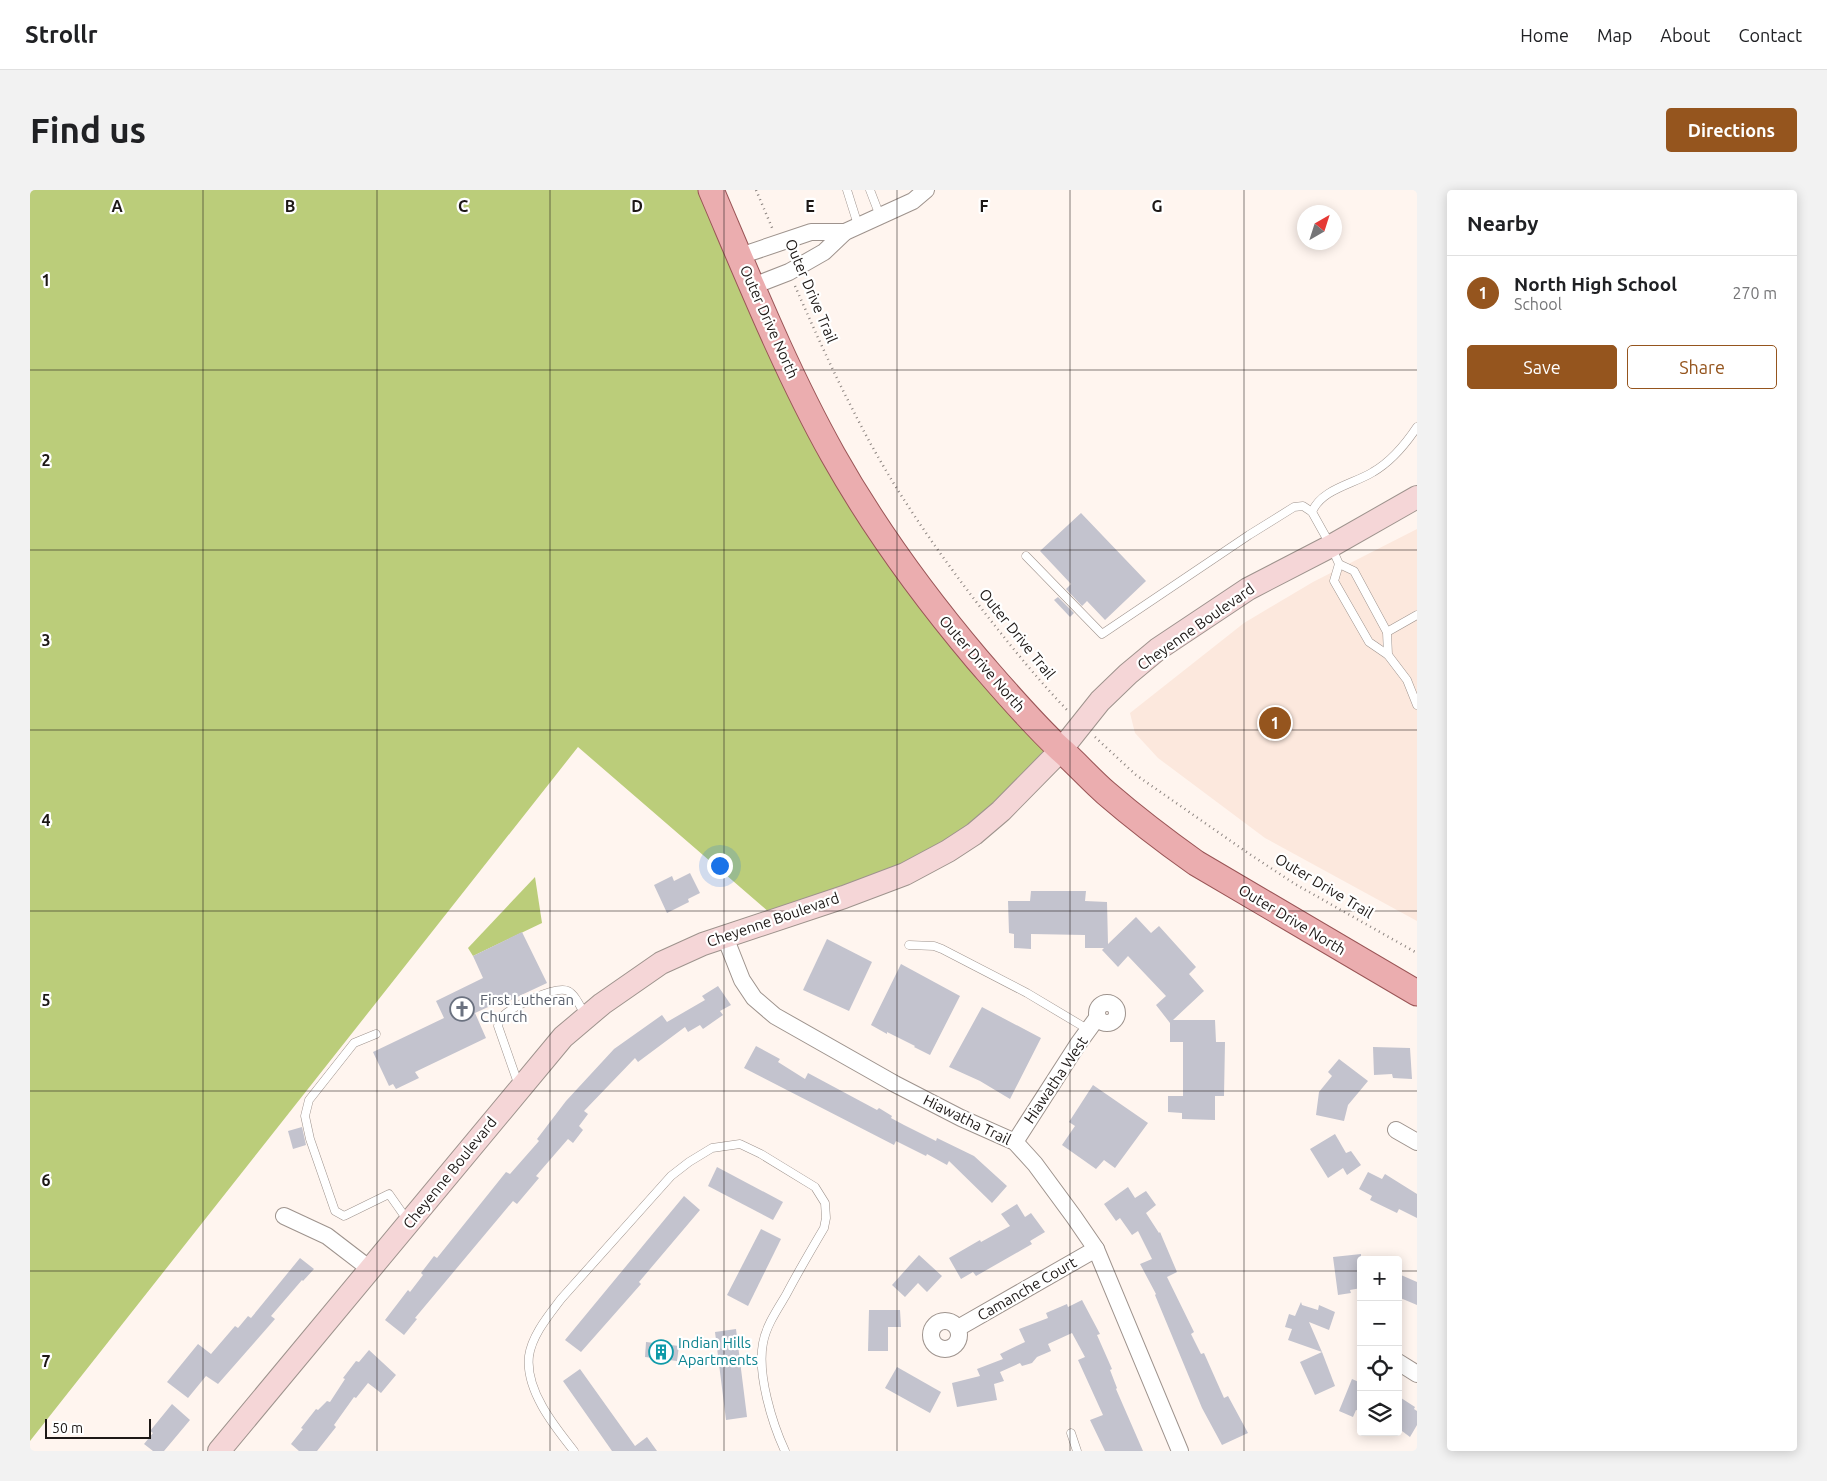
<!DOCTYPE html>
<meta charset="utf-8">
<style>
body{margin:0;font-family:Ubuntu,sans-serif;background:#f2f2f2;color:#202124}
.controls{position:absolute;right:15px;bottom:15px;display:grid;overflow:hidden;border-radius:5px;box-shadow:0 2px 12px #0003}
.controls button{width:45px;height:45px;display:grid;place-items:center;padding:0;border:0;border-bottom:1px solid #e0e0e0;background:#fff;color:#202124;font:25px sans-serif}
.compass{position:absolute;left:1267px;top:15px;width:45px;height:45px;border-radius:50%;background:#fff;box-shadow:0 2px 12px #0003;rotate:39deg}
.scale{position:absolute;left:15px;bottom:12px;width:106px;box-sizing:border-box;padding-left:5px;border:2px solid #1d1816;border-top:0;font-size:14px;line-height:18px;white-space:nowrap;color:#1d1816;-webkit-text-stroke:4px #fff;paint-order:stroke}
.you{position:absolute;left:689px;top:675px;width:18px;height:18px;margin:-12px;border:4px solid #fff;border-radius:50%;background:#1a73e8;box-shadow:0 0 0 8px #1a73e833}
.badge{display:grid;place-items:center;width:32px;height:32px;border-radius:50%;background:#95551e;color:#fff;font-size:16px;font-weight:700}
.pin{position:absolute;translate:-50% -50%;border:2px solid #fff;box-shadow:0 1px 5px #0006}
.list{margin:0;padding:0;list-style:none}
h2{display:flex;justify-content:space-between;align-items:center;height:65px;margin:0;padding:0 20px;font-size:21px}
h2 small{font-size:16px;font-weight:400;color:#757577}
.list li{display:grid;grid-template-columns:32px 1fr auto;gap:15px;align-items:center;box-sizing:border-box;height:75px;padding:0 20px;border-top:1px solid #e0e0e0}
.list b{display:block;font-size:19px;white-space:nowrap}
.list p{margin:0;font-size:16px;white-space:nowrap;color:#757577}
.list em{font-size:16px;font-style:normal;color:#757577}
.actions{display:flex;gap:10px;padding:15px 20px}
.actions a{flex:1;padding:11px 0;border:1px solid #95551e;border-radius:5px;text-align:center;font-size:18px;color:#95551e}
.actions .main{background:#95551e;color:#fff}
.icon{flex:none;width:28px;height:28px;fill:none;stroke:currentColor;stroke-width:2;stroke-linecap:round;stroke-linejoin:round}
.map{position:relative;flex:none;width:1387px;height:1261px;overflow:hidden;border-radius:5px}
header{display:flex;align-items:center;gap:30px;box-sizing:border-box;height:70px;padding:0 25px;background:#fff;border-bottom:1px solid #e0e0e0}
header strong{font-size:24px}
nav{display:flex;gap:28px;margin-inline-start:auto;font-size:18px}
.intro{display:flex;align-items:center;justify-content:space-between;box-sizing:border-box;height:120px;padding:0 30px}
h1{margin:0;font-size:35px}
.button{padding:12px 22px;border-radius:5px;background:#95551e;color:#fff;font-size:18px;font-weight:700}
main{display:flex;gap:30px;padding:0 30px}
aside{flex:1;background:#fff;border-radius:5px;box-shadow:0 2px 12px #0003}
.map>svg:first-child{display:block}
.built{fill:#fce8dd}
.green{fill:#bbcd7a}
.building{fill:#c3c3ce}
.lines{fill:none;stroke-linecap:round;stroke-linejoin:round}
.lane-casing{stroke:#9e938d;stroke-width:9}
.street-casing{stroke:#9e938d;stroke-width:18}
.secondary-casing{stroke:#9e938d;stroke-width:24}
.primary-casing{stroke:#9a5556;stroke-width:27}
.path{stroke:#8d8581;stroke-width:2.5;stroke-dasharray:1 4;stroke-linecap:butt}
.lane{stroke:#fff;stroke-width:8}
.street{stroke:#fff;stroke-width:16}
.secondary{stroke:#f5d6d7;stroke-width:22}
.primary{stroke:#ebadaf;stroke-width:25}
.grid{fill:none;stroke:#1d1816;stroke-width:1;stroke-opacity:0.55}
.labels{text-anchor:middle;stroke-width:4.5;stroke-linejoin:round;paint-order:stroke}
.street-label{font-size:15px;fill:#1d1816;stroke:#fff}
.worship-label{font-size:15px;fill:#5b616d;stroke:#fff;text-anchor:start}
.culture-label{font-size:15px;fill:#0d838f;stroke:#fff;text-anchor:start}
.grid-label{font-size:16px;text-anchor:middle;font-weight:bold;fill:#1d1816;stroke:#fff;stroke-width:4.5;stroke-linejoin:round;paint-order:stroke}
</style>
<header>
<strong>Strollr</strong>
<nav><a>Home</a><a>Map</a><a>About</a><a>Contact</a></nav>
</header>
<div class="intro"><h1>Find us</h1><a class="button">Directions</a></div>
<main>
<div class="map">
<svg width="1387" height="1261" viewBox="0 0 1387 1261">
<rect width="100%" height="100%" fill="#fff5ef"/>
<path class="built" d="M 1387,339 L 1387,731 L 1235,648 L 1128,568 L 1105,543 L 1100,523 L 1214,433 L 1283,392 Z"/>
<g class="green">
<path d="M 0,0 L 678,0 L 808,280 L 1024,560 L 922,649 L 865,680 L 740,723 L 548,557 L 0,1251 Z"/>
<path d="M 505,687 L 512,733 L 443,766 L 438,758 Z"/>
</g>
<g class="building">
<path d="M 1051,323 L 1116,391 L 1075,430 L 1057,411 L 1052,416 L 1036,399 L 1041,394 L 1010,361 Z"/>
<path d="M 1028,407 L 1044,423 L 1040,427 L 1024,410 Z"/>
<path d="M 660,683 L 670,703 L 658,709 L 659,712 L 637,723 L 624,695 L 642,686 L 644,691 Z"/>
<path d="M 1001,701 L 1056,701 L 1055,711 L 1077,712 L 1078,754 L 1106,727 L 1121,743 L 1129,736 L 1166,777 L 1159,784 L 1174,801 L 1143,830 L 1185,830 L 1186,852 L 1195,852 L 1194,906 L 1185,906 L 1185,930 L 1152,929 L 1152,923 L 1138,922 L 1138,906 L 1153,906 L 1153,852 L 1140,852 L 1140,833 L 1126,815 L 1136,806 L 1098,766 L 1088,777 L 1072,760 L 1074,758 L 1055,758 L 1055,745 L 1001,744 L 1001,759 L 984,758 L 984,744 L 979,743 L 978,711 L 1000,711 Z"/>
<path d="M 492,742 L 517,793 L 470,815 L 469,812 L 445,823 L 456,848 L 385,882 L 389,888 L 366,899 L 363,894 L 359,896 L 343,862 L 414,828 L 406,811 L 453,788 L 443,766 Z"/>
<path d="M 797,749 L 842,772 L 819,821 L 773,800 Z"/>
<path d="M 871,774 L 930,806 L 900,865 L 884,857 L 885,856 L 857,842 L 857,844 L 841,835 Z"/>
<path d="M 688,796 L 701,815 L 690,821 L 693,825 L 673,839 L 670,835 L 658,842 L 655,837 L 608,872 L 605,868 L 554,921 L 558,924 L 549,936 L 553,940 L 543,953 L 538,949 L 525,964 L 506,986 L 509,988 L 487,1014 L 483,1011 L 385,1128 L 387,1129 L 374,1145 L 355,1130 L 378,1100 L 380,1102 L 393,1085 L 391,1083 L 404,1066 L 407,1068 L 476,982 L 480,984 L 509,951 L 507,949 L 536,911 L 584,859 L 632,825 L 637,832 L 675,810 L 672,806 Z"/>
<path d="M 952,817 L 1011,848 L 980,909 L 950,891 L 919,877 Z"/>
<path d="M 726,856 L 750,869 L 748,872 L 775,889 L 778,883 L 847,920 L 849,918 L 862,926 L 861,928 L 874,935 L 906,951 L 907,948 L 944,966 L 977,996 L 962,1013 L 919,971 L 917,975 L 897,964 L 896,966 L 866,951 L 864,955 L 714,878 Z"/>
<path d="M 1343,857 L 1380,858 L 1382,889 L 1363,888 L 1362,884 L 1344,885 Z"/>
<path d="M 1309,869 L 1338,891 L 1318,915 L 1314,931 L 1286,925 L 1289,902 L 1302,886 L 1298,882 Z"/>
<path d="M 1063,895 L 1118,933 L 1085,978 L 1074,970 L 1066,979 L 1032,955 L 1045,936 L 1039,932 Z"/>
<path d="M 272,937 L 276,955 L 263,959 L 258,941 Z"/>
<path d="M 1305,944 L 1316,963 L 1321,961 L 1331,975 L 1317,985 L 1313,978 L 1298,988 L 1280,959 Z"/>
<path d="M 687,977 L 753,1012 L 743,1030 L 678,996 Z"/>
<path d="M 1338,982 L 1352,989 L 1355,984 L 1387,1004 L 1387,1028 L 1369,1019 L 1367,1023 L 1340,1010 L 1342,1006 L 1329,999 Z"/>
<path d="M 1098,997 L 1105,1008 L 1116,1001 L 1126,1015 L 1116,1023 L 1129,1043 L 1130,1042 L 1147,1082 L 1137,1087 L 1164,1142 L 1161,1144 L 1171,1164 L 1174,1163 L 1194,1208 L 1198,1206 L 1218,1243 L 1192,1255 L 1172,1218 L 1125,1105 L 1126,1104 L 1110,1074 L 1122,1069 L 1108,1041 L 1102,1045 L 1090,1028 L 1086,1031 L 1074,1014 Z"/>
<path d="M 654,1006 L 670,1020 L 609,1092 L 611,1094 L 551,1162 L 535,1150 Z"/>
<path d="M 987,1014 L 995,1027 L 1001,1023 L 1015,1042 L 1000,1051 L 1002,1054 L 946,1086 L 943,1082 L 931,1089 L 919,1068 L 950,1050 L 951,1052 L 980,1036 L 971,1024 Z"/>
<path d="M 731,1039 L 751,1049 L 718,1116 L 697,1105 Z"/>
<path d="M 1331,1064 L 1331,1098 L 1320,1100 L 1321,1103 L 1308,1105 L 1303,1067 Z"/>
<path d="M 889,1065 L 912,1086 L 897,1102 L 888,1093 L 875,1107 L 862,1095 Z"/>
<path d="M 270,1068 L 284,1079 L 273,1091 L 272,1090 L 241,1126 L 245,1129 L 188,1194 L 176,1186 L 158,1208 L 137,1192 L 168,1154 L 181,1164 L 205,1136 L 208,1138 L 218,1126 L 221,1128 Z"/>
<path d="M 1371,1085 L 1387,1092 L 1387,1115 L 1368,1107 L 1368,1092 Z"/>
<path d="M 1052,1110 L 1070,1144 L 1067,1145 L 1082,1179 L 1080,1180 L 1087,1198 L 1086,1199 L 1113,1261 L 1075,1261 L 1060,1230 L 1073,1225 L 1048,1170 L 1055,1167 L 1042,1143 L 1018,1154 L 1021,1161 L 1007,1167 L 1002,1173 L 992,1176 L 990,1173 L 970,1182 L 974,1191 L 964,1194 L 967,1210 L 927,1217 L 922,1193 L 950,1186 L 947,1179 L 973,1169 L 970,1164 L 995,1152 L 989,1139 L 1018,1128 L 1016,1123 L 1037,1114 L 1038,1117 Z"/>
<path d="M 1271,1112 L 1272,1115 L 1288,1120 L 1289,1115 L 1305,1122 L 1299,1140 L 1279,1132 L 1292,1162 L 1258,1150 L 1262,1139 L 1255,1137 L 1259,1124 L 1265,1126 Z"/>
<path d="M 839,1120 L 870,1120 L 871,1137 L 858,1137 L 858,1161 L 838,1161 Z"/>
<path d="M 706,1139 L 717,1227 L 696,1230 L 685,1142 Z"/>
<path d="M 616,1152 L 649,1156 L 647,1171 L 615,1167 Z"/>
<path d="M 339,1160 L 366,1185 L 351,1203 L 338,1193 L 326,1208 L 324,1207 L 304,1235 L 306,1237 L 287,1261 L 269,1261 L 261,1254 L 273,1239 L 271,1238 L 286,1219 L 288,1220 L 297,1211 L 300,1212 L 315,1189 L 313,1188 L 326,1171 L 329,1172 Z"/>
<path d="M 1292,1162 L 1305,1196 L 1285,1205 L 1270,1172 Z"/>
<path d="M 867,1177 L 911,1202 L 900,1223 L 855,1198 Z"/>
<path d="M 550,1179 L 605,1256 L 617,1247 L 627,1261 L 582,1261 L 533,1191 Z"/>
<path d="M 1322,1189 L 1331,1193 L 1331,1222 L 1326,1220 L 1323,1227 L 1309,1221 Z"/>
<path d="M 1368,1206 L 1385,1217 L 1384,1219 L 1387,1221 L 1387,1235 L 1380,1247 L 1368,1238 Z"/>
<path d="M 142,1214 L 160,1230 L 134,1261 L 123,1261 L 114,1254 L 123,1243 L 120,1241 Z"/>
</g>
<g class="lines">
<g class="lane-casing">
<g id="lane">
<path d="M 817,0 L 828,35"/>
<path d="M 840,0 L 850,26"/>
<path d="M 1282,322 C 1291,299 1324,294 1343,282 C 1362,271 1375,255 1387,237"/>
<path d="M 996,366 L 1072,444 L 1219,345 L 1264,317 L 1273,316 L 1282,322 L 1301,356 L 1309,374 L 1304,391 L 1339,452 L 1358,465"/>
<path d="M 1309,374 L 1324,381 L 1357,442 L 1358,465 L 1377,490 L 1387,515"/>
<path d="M 1357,442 L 1387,425"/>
<path d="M 879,755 L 904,756 L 912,759 L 997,803 L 1059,840"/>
<path d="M 346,844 L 324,853 L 279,910 L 275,926 L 280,949 L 305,1021 L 314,1026 L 359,1004 L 378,1031"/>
<path d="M 489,896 L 468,836 C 469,832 470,828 473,826 C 482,817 526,795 538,801 C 546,805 551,819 556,826"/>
<path d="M 1041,1243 L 1047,1261"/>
<path d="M 544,1261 C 524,1236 495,1200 499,1166 C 502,1145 519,1125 531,1109 L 641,986 L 659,972 L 682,958 L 710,954 L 731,964 L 785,997 L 795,1013 L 796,1028 L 794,1038 C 781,1060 768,1082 756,1105 C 747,1120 736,1136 733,1153 C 727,1184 742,1233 755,1261"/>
</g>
</g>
<g class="street-casing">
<g id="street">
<path d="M 710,66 L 781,42 L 815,42"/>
<path d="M 723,96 L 759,82 L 794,62 L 815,42 L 883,11 L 896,0"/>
<path d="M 695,747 L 712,790 L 724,808 L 745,826 L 865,894 L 931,928 L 985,952 L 1005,974 L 1044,1027 L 1066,1059 L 1150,1261"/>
<circle cx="1077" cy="823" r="10"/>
<path d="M 1366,940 L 1387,952"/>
<path d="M 985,952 L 1048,854 L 1067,828"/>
<path d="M 254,1026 L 297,1046 L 340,1079"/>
<circle cx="915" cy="1145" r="14"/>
<path d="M 928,1138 L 1066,1059"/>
<path d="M 1368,1172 L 1387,1184"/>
</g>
</g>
<g class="secondary-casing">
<path id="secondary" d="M 189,1261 L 533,847 L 572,814 L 631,773 L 673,754 L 814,707 L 875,684 L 918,661 L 944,644 L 971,621 L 1031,560 L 1070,511 L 1098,484 L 1128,459 L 1218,399 L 1301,356 L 1387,307"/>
</g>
<g class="primary-casing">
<path id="primary" d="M 681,0 C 719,89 756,181 803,265 C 844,338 893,405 947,469 C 974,500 1000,531 1030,559 C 1046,573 1060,589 1076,603 C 1105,628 1135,651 1166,673 L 1387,803"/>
</g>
<g class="path">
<path d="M 726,0 L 743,40"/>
<path d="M 765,96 C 784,139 803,182 825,224 C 861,296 908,363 958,427 C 984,460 1010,492 1039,522"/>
<path d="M 1065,547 L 1106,585 L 1218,663 L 1265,694 L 1387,763"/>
</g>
<use href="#lane" class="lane"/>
<use href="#street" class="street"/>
<use href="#secondary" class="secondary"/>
<use href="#primary" class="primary"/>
</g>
<path class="grid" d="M 173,0 L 173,1261M 347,0 L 347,1261M 520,0 L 520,1261M 694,0 L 694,1261M 867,0 L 867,1261M 1040,0 L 1040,1261M 1214,0 L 1214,1261M 0,180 L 1387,180M 0,360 L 1387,360M 0,540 L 1387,540M 0,721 L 1387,721M 0,901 L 1387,901M 0,1081 L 1331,1081M 1368,1081 L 1387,1081"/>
<defs>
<g id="church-ring" transform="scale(1.25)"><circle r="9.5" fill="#fff" stroke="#6b7280" stroke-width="1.5"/><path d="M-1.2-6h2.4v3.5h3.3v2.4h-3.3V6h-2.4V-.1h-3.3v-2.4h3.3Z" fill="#6b7280"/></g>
<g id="building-ring" transform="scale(1.25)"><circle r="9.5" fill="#fff" stroke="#0f9aa8" stroke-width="1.5"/><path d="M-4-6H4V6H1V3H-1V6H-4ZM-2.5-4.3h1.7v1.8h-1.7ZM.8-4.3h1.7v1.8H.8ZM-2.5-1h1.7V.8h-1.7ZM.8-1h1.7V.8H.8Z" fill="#0f9aa8"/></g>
</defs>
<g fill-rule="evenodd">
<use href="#church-ring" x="432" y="819"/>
<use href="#building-ring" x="631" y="1162"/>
</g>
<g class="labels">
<g class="street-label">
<text transform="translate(781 101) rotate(67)" y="5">Outer Drive Trail</text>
<text transform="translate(739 132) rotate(66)" y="5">Outer Drive North</text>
<text transform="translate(1166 437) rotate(-35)" y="5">Cheyenne Boulevard</text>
<text transform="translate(987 444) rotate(51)" y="5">Outer Drive Trail</text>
<text transform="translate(952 474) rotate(49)" y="5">Outer Drive North</text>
<text transform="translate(1294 696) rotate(31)" y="5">Outer Drive Trail</text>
<text transform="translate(743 730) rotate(-19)" y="5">Cheyenne Boulevard</text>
<text transform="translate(1262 730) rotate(31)" y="5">Outer Drive North</text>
<text transform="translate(1026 890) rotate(-56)" y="5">Hiawatha West</text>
<text transform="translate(937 930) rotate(26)" y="5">Hiawatha Trail</text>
<text transform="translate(420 983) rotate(-51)" y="5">Cheyenne Boulevard</text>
<text transform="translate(997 1099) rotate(-30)" y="5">Camanche Court</text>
</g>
<g class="worship-label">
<text x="450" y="815">First Lutheran<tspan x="450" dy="17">Church</tspan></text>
</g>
<g class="culture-label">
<text x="648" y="1158">Indian Hills<tspan x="648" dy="17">Apartments</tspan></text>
</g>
</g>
<g class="grid-label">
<text x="87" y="22">A</text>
<text x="260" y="22">B</text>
<text x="433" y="22">C</text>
<text x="607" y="22">D</text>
<text x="780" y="22">E</text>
<text x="954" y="22">F</text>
<text x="1127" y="22">G</text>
<text x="16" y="96">1</text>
<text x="16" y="276">2</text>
<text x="16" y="456">3</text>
<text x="16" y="636">4</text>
<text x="16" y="816">5</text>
<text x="16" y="996">6</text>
<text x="16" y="1177">7</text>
</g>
</svg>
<div class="controls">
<button>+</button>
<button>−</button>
<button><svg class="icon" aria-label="locate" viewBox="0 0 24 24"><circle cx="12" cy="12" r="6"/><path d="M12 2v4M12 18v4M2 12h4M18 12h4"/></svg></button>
<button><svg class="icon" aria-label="layers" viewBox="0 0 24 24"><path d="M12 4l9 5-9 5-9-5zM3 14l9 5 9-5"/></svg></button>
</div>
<svg class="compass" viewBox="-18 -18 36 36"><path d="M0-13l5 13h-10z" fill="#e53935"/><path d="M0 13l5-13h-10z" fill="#757577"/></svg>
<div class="scale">50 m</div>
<div class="you"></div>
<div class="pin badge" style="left:1245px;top:533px">1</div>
</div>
<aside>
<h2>Nearby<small></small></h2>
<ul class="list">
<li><span class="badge">1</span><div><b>North High School</b><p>School</p></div><em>270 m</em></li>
</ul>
<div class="actions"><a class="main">Save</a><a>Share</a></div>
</aside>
</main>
